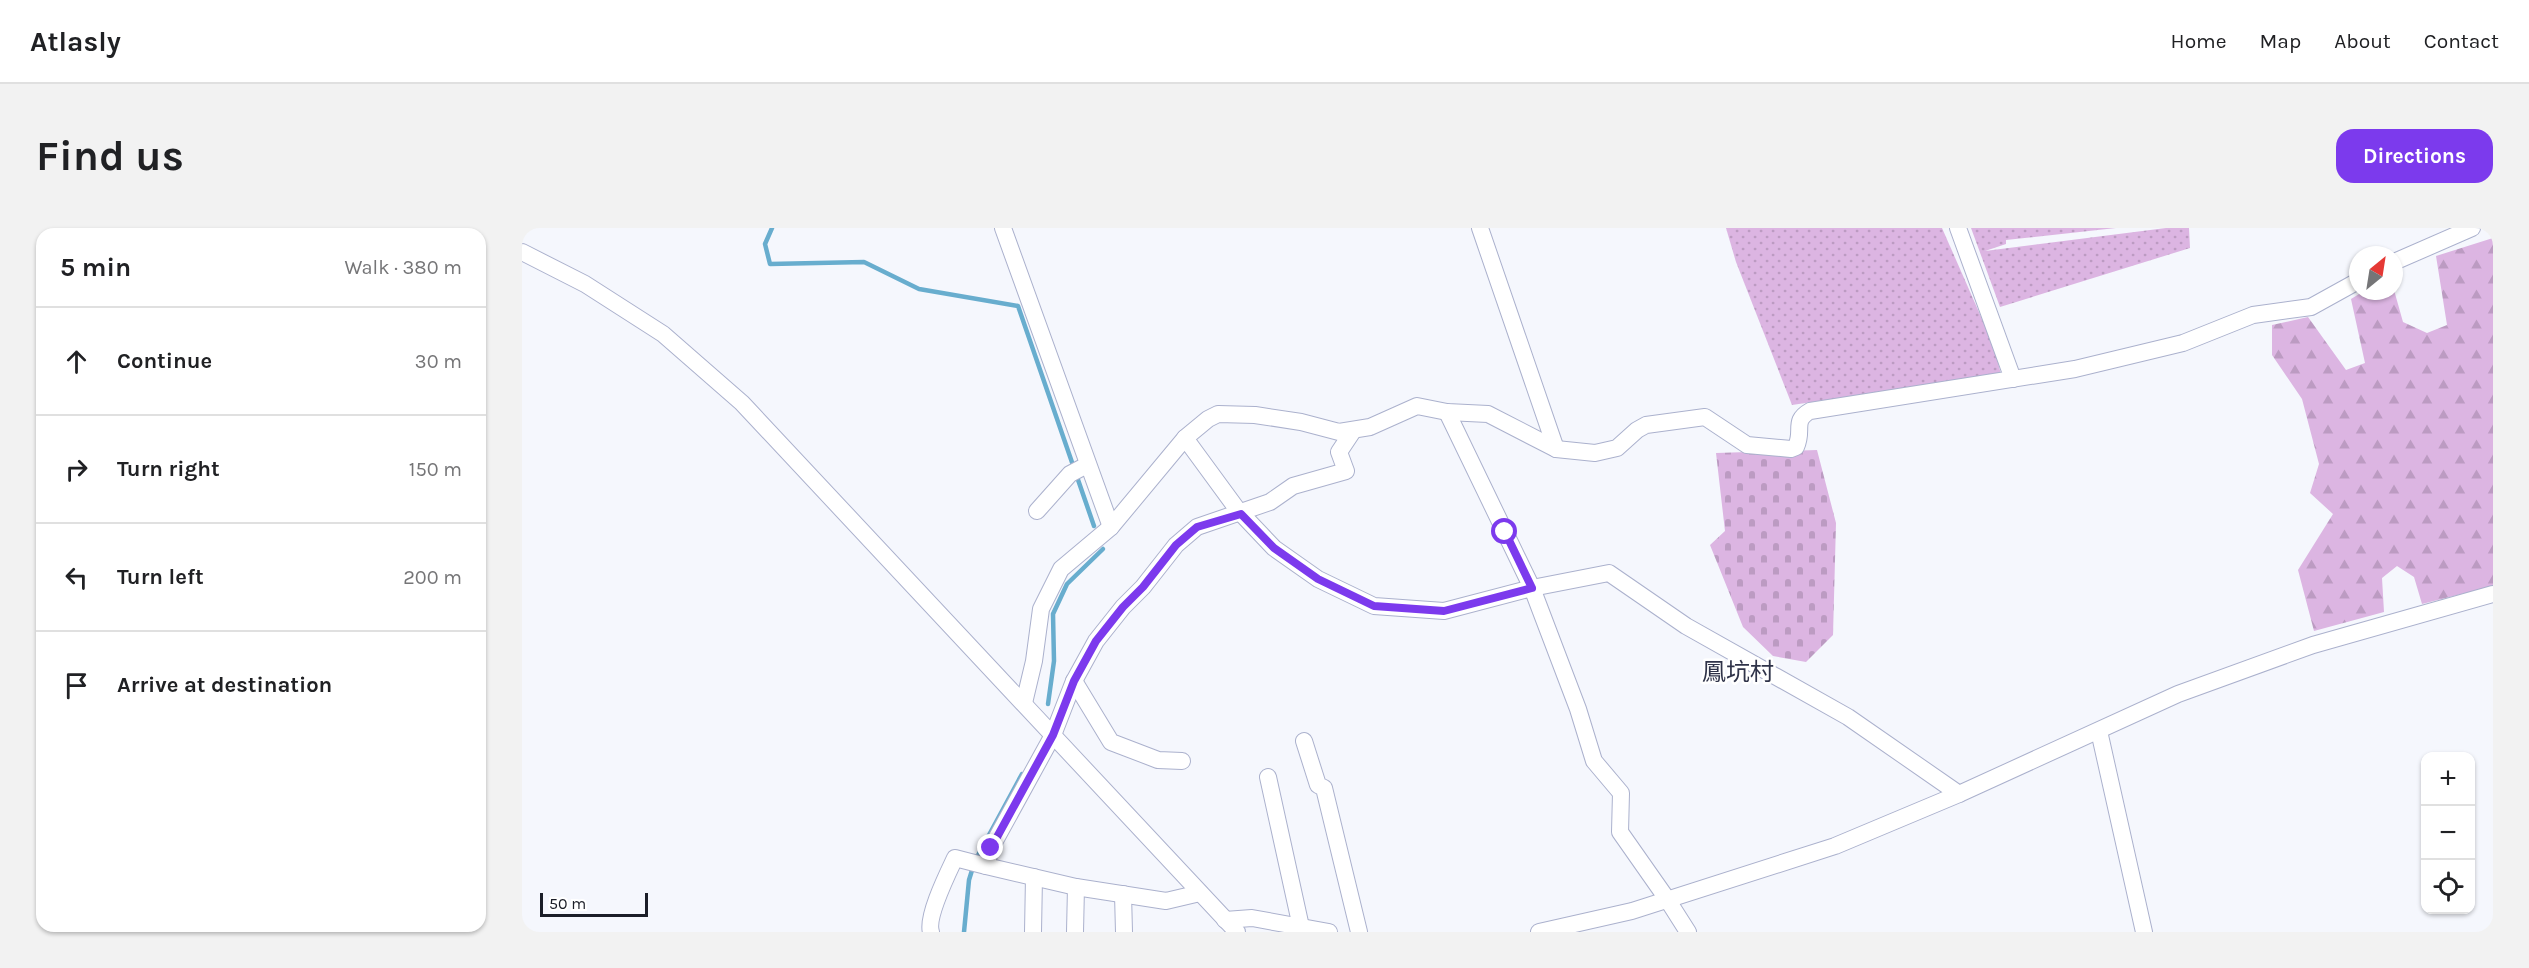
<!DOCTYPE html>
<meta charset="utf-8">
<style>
body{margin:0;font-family:Karla,"Noto Sans TC",sans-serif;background:#f2f2f2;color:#202124}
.controls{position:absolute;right:18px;bottom:18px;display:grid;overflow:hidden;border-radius:12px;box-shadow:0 2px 4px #0004}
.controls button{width:54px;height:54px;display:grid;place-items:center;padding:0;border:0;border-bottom:2px solid #e0e0e0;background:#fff;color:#202124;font:30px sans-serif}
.compass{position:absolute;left:1827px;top:18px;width:54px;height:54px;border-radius:50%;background:#fff;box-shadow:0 2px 4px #0004;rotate:30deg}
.scale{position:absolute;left:18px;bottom:15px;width:108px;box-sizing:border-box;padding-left:6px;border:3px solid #1b1e28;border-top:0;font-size:16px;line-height:21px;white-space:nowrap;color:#1b1e28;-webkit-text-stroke:4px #fff;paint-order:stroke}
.stop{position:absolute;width:18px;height:18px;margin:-14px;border:4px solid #7c3aed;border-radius:50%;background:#fff}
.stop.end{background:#7c3aed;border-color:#fff;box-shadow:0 2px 6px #0008}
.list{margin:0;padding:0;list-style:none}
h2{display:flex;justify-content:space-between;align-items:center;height:78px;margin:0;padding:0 24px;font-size:26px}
h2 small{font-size:20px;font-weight:400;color:#757577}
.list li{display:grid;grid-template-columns:39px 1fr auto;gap:18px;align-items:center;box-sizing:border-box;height:108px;padding:0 24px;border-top:2px solid #e0e0e0}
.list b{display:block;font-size:22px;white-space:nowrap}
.list em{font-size:20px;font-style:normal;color:#757577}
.icon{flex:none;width:33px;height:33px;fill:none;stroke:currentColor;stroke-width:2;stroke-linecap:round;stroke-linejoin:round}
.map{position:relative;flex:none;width:1971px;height:704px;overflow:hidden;border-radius:18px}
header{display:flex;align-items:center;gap:36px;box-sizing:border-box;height:84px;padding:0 30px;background:#fff;border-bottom:2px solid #e0e0e0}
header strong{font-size:28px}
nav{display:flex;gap:33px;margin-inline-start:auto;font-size:21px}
.intro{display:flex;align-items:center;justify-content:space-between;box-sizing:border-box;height:144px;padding:0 36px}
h1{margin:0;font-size:42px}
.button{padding:15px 27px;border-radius:18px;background:#7c3aed;color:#fff;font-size:21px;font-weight:700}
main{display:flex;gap:36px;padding:0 36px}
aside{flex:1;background:#fff;border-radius:18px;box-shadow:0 2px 4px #0004}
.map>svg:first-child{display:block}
.forest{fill:url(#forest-firs)}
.cemetery{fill:url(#cemetery-stones)}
.garden{fill:url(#garden-dots)}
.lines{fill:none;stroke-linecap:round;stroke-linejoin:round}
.stream{stroke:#68adce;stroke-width:4.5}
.minor-casing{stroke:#abb1cd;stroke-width:18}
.minor{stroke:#fff;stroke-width:16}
.route{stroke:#7c3aed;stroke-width:8}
.labels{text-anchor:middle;stroke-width:5;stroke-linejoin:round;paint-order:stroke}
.quarter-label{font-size:24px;fill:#2f3349;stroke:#fff}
</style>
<header>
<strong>Atlasly</strong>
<nav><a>Home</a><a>Map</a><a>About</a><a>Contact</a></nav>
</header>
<div class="intro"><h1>Find us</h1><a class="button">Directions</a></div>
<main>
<aside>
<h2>5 min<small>Walk · 380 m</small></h2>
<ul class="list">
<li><svg class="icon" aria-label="ahead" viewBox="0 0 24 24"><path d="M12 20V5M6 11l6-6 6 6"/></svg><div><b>Continue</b></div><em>30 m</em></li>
<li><svg class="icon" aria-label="right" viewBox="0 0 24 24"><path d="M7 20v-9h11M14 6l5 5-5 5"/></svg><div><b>Turn right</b></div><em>150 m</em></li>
<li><svg class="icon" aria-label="left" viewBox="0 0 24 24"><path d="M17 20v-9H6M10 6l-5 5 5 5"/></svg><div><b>Turn left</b></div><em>200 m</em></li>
<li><svg class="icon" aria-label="arrive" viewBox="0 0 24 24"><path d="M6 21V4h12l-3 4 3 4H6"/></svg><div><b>Arrive at destination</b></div></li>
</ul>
</aside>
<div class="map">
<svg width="1971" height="704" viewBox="0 0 1971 704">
<defs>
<pattern id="forest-firs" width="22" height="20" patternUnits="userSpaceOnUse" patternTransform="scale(1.5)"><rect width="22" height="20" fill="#dcb5e2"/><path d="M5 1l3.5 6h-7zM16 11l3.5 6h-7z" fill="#bc9bc2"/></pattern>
<pattern id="cemetery-stones" width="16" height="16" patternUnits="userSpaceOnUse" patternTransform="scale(1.5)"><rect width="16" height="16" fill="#dcb5e2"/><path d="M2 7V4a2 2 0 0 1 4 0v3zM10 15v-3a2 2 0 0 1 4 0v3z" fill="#bc9bc2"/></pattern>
<pattern id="garden-dots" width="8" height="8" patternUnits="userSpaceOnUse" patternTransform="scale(1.5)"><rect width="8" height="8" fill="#dcb5e2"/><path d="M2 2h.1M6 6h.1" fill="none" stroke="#bc9bc2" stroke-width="1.8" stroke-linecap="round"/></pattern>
</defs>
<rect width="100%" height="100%" fill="#f5f7fd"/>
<path class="forest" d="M 1971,10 L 1971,358 L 1900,376 L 1892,349 L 1875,338 L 1860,350 L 1862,384 L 1792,403 L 1776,342 L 1811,286 L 1788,265 L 1797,236 L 1780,171 L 1750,127 L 1750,97 L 1786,89 L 1824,142 L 1843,135 L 1829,71 L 1842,63 L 1872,62 L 1881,94 L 1905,105 L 1925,97 L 1914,28 Z"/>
<path class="cemetery" d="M 1295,222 L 1314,295 L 1311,407 L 1284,434 L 1251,428 L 1221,399 L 1188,317 L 1203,303 L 1194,225 Z"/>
<g class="garden">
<path d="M 1204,0 L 1420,0 L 1471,116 L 1479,146 L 1270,177 L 1214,34 Z"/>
<path d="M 1449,0 L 1594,0 L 1484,12 L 1484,16 L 1463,23 L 1644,0 L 1667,0 L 1668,20 L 1478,79 Z"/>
</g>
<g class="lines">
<g class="stream">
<path d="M 250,0 L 243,16 L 248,36 L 342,34 L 397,61 L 496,78 L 572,298"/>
<path d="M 526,476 L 532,433 L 531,386 L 545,356 L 581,321"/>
<path d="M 454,631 L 500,546"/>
<path d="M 442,704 L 447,652 L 451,639"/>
</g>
<g class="minor-casing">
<g id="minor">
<path d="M 481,0 L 589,299"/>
<path d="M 958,0 L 1034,221"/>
<path d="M 1436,0 L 1491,151"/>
<path d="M 0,24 L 63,56 L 141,106 L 220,175 L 715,704"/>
<path d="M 1872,34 L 1950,0"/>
<path d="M 925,184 L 1010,360 L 1056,481 L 1072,533 L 1099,565 L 1098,604 L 1145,671 L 1166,704"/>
<path d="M 663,210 L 715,281 L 752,320 L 796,351 L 852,378 L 922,383 L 1010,360 L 1087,345 L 1164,398 L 1326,489 L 1437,566"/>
<path d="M 515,283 L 548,246 L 565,237"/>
<path d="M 552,453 L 589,514 L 636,532 L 660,533"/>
<path d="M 502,475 L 512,433 L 519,381 L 539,341 L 589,299 L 663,210 L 686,191 L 696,186 L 733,187 L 779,194 L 817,204 L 848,199 L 895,178 L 925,184 L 966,186 L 1034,221 L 1073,225 L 1095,220 L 1115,202 L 1124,197 L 1183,189 L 1225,217 L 1269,221 L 1274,219 C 1282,202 1270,193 1288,183 L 1553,141 L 1661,115 L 1731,87 L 1789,79 L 1836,53"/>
<path d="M 1577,503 L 1622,704"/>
<path d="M 782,513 L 796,557 L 802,560 L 837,704"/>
<path d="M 746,549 L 779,699"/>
<path d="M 678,665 L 644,673 L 554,659 L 464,638 L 469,620 L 531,507 L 552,453 L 574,413 L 601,379 L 621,359 L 654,317 L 675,299 L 748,274 L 771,258 L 824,243 L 817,224 L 831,203"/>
<path d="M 601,666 L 602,704"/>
<path d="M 703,692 L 730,690 L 807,704"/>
<path d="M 409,704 C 404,689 426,645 433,630 L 464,638"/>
<path d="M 511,704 L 512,649"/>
<path d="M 553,704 L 554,659"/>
<path d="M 1017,704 L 1110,683 L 1313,618 L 1437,566 L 1656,466 L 1791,417 L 1971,366"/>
</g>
</g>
<use href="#minor" class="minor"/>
</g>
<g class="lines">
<path class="route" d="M 469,620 L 531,507 L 552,453 L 574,413 L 601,379 L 621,359 L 654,317 L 675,299 L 719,286 L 752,320 L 796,351 L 852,378 L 922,383 L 1010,360 L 983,304"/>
</g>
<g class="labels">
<g class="quarter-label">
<text x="1216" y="452">鳳坑村</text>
</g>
</g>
</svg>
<div class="controls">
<button>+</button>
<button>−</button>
<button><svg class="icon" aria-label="locate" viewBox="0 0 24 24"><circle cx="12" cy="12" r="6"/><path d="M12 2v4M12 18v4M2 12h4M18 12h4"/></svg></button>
</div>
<svg class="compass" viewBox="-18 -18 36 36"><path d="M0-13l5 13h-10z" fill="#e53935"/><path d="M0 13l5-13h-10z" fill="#757577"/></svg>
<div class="scale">50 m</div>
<div class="stop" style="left:983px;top:304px"></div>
<div class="stop end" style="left:469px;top:620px"></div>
</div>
</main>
